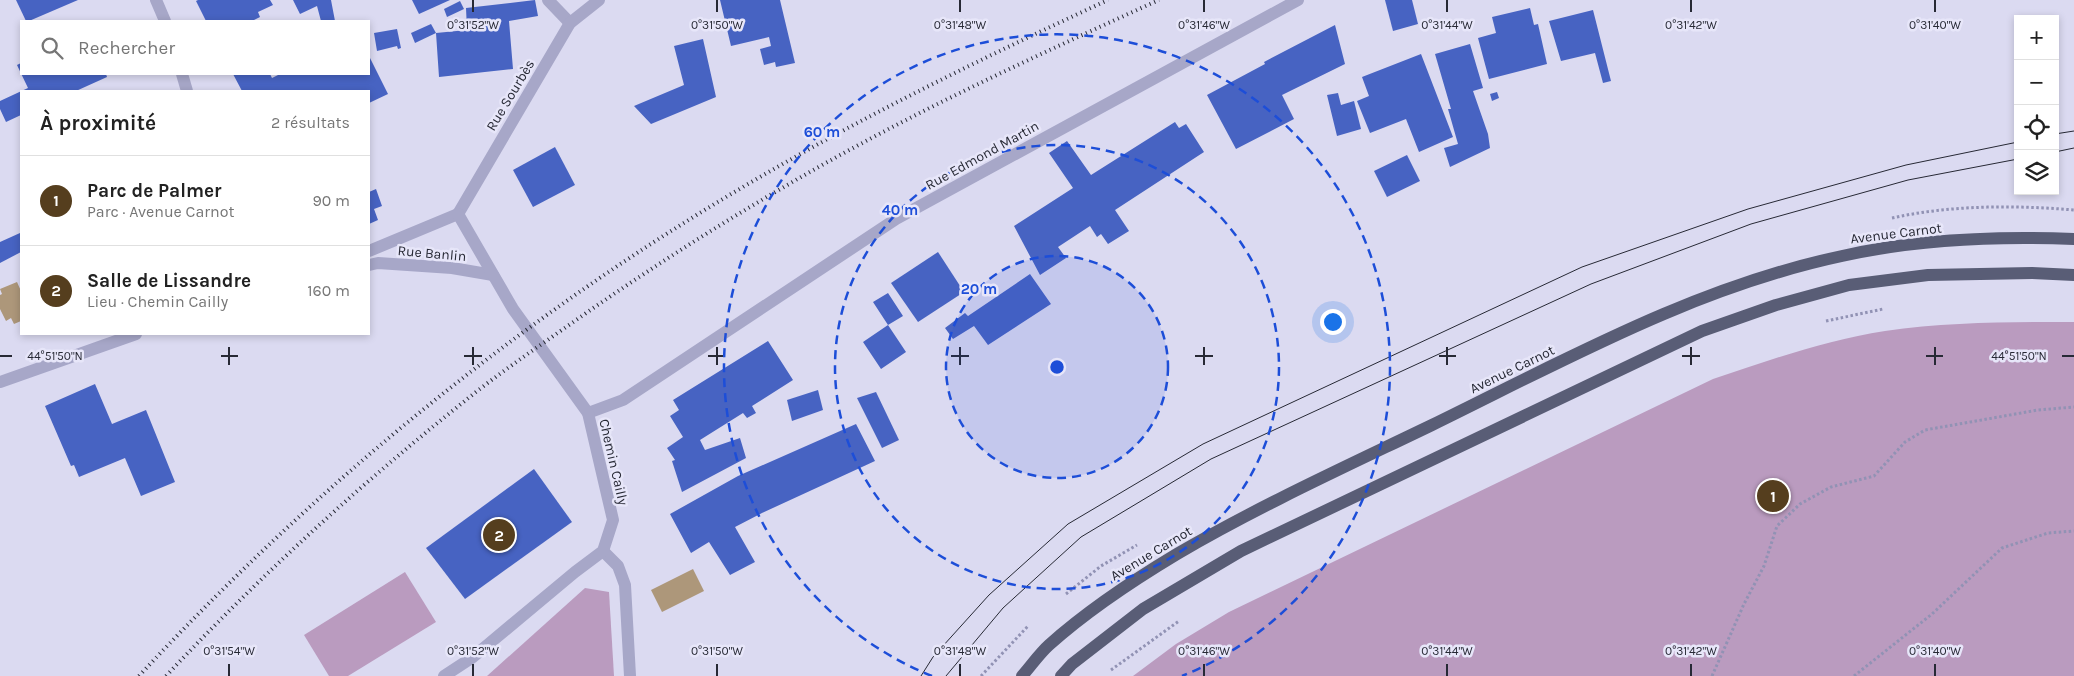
<!DOCTYPE html>
<html lang="fr">
<meta charset="utf-8">
<style>
body{margin:0;font-family:Karla,sans-serif;background:#f6f6f6;color:#222}
.controls{position:absolute;right:15px;top:15px;display:grid;overflow:hidden;border-radius:0px;box-shadow:0 2px 8px #0003}
.controls button{width:45px;height:45px;display:grid;place-items:center;padding:0;border:0;border-bottom:1px solid #e0e0e0;background:#fff;color:#222;font:25px sans-serif}
.you{position:absolute;left:1332px;top:321px;width:18px;height:18px;margin:-12px;border:4px solid #fff;border-radius:50%;background:#1a73e8;box-shadow:0 0 0 8px #1a73e833}
.badge{display:grid;place-items:center;width:32px;height:32px;border-radius:50%;background:#553e1e;color:#fff;font-size:16px;font-weight:700}
.pin{position:absolute;translate:-50% -50%;border:2px solid #fff;box-shadow:0 1px 5px #0006}
.list{margin:0;padding:0;list-style:none}
h2{display:flex;justify-content:space-between;align-items:center;height:65px;margin:0;padding:0 20px;font-size:21px}
h2 small{font-size:16px;font-weight:400;color:#767676}
.list li{display:grid;grid-template-columns:32px 1fr auto;gap:15px;align-items:center;box-sizing:border-box;height:90px;padding:0 20px;border-top:1px solid #e0e0e0}
.list b{display:block;font-size:19px;white-space:nowrap}
.list p{margin:0;font-size:16px;white-space:nowrap;color:#767676}
.list em{font-size:16px;font-style:normal;color:#767676}
.icon{flex:none;width:28px;height:28px;fill:none;stroke:currentColor;stroke-width:2;stroke-linecap:round;stroke-linejoin:round}
.map{position:relative;flex:none;width:2074px;height:676px;overflow:hidden}
.search{position:absolute;background:#fff;box-shadow:0 2px 8px #0003;left:20px;top:20px;width:350px;height:55px;display:flex;align-items:center;gap:12px;box-sizing:border-box;padding:0 18px;border-radius:0px;color:#767676;font-size:19px}
.panel{position:absolute;background:#fff;box-shadow:0 2px 8px #0003;left:20px;top:90px;width:350px;height:245px;border-radius:0px}
.map>svg:first-child{display:block}
.green{fill:#ba9bbf}
.water{fill:#ad977a}
.building{fill:#4763c2}
.lines{fill:none;stroke-linecap:round;stroke-linejoin:round}
.path{stroke:#9192b4;stroke-width:3;stroke-dasharray:2.5 2.5;stroke-linecap:butt}
.service{stroke:#a7a7c8;stroke-width:12}
.minor{stroke:#a7a7c8;stroke-width:12}
.primary{stroke:#595d76;stroke-width:12}
.tram{stroke:#272935;stroke-width:1}
.rail{stroke:#272935;stroke-width:4;stroke-dasharray:1 4;stroke-linecap:butt}
.ticks{fill:none;stroke:#272935;stroke-width:2}
.ring{fill:none;stroke:#1d4ed8;stroke-width:2.5;stroke-dasharray:9 6}
.labels{text-anchor:middle;stroke-width:5;stroke-linejoin:round;paint-order:stroke}
.street-label{font-size:14px;fill:#272935;stroke:#e7e6f9}
.ticks-label{font-size:12px;text-anchor:middle;fill:#272935;stroke:#e7e6f9;stroke-width:5;stroke-linejoin:round;paint-order:stroke}
.centre{fill:#1d4ed8;stroke:#e7e6f9;stroke-width:2.5}
.ring-label{font-size:15px;text-anchor:middle;font-weight:bold;fill:#1d4ed8;stroke:#e7e6f9;stroke-width:5;stroke-linejoin:round;paint-order:stroke}
</style>
<div class="map">
<svg width="2074" height="676" viewBox="0 0 2074 676">
<rect width="100%" height="100%" fill="#dbdaf1"/>
<g class="green">
<path d="M 2074,322 L 2074,676 L 1133,676 L 1176,644 L 1229,612 L 1713,379 C 1770,360 1826,340 1885,331 C 1948,322 2011,322 2074,322 Z"/>
<path d="M 405,572 L 436,622 L 348,676 L 329,676 L 304,635 Z"/>
<path d="M 585,588 L 609,592 L 614,676 L 487,676 Z"/>
</g>
<g class="water">
<path d="M 17,282 L 21,291 L 21,321 L 14,324 L 11,318 L 6,321 L 0,309 L 0,295 L 2,294 L 0,289 Z"/>
<path d="M 693,569 L 704,591 L 662,612 L 651,590 Z"/>
</g>
<g class="building">
<path d="M 16,0 L 78,0 L 29,21 L 26,21 Z"/>
<path d="M 198,0 L 270,0 L 273,5 L 258,12 L 260,17 L 252,21 L 206,21 L 196,1 Z"/>
<path d="M 293,0 L 331,0 L 335,21 L 321,21 L 317,6 L 300,14 Z"/>
<path d="M 412,0 L 450,0 L 419,14 Z"/>
<path d="M 535,0 L 538,16 L 509,21 L 513,69 L 439,77 L 436,33 L 467,30 L 466,8 Z"/>
<path d="M 720,0 L 780,0 L 795,63 L 776,67 L 775,62 L 764,65 L 760,49 L 771,46 L 769,37 L 731,46 Z"/>
<path d="M 1385,0 L 1412,0 L 1418,24 L 1393,31 Z"/>
<path d="M 460,1 L 464,9 L 447,17 L 444,9 Z"/>
<path d="M 1530,8 L 1534,25 L 1538,24 L 1547,64 L 1489,79 L 1478,38 L 1496,33 L 1492,17 Z"/>
<path d="M 1593,10 L 1611,81 L 1603,83 L 1595,53 L 1561,61 L 1549,21 Z"/>
<path d="M 431,24 L 436,33 L 415,43 L 411,33 Z"/>
<path d="M 1335,25 L 1345,64 L 1282,95 L 1294,119 L 1236,149 L 1207,95 L 1265,64 L 1264,62 Z"/>
<path d="M 397,29 L 401,48 L 398,49 L 397,46 L 377,51 L 374,33 Z"/>
<path d="M 703,39 L 716,97 L 651,124 L 634,106 L 684,85 L 674,46 Z"/>
<path d="M 1470,44 L 1483,88 L 1473,91 L 1488,134 L 1490,148 L 1450,167 L 1444,148 L 1458,144 L 1448,109 L 1451,109 L 1435,54 Z"/>
<path d="M 1421,54 L 1453,137 L 1419,152 L 1406,119 L 1370,133 L 1357,101 L 1369,96 L 1362,77 Z"/>
<path d="M 369,56 L 388,94 L 369,103 L 369,91 L 242,91 L 233,74 L 270,74 L 272,78 L 280,74 L 369,74 Z"/>
<path d="M 21,63 L 21,74 L 106,74 L 107,77 L 76,91 L 21,91 L 21,115 L 6,122 L 0,109 L 0,101 L 28,88 L 17,65 Z"/>
<path d="M 1497,92 L 1499,98 L 1492,101 L 1490,94 Z"/>
<path d="M 1338,93 L 1341,105 L 1354,101 L 1361,129 L 1337,136 L 1327,95 Z"/>
<path d="M 1175,122 L 1179,128 L 1186,124 L 1204,152 L 1115,210 L 1129,231 L 1108,244 L 1101,234 L 1097,237 L 1090,226 L 1058,247 L 1066,258 L 1040,275 L 1014,226 L 1073,188 L 1049,153 L 1067,141 L 1091,175 Z"/>
<path d="M 555,147 L 575,185 L 533,207 L 513,170 Z"/>
<path d="M 1407,155 L 1420,181 L 1387,197 L 1374,171 Z"/>
<path d="M 376,189 L 382,206 L 374,209 L 378,220 L 369,224 L 369,192 Z"/>
<path d="M 20,233 L 21,252 L 0,263 L 0,242 Z"/>
<path d="M 938,252 L 964,292 L 918,322 L 891,283 Z"/>
<path d="M 1030,274 L 1051,304 L 988,345 L 974,326 L 953,339 L 945,328 L 965,313 L 968,316 Z"/>
<path d="M 888,293 L 903,316 L 888,325 L 906,352 L 881,369 L 863,342 L 888,325 L 873,302 Z"/>
<path d="M 768,341 L 793,380 L 752,406 L 756,413 L 747,418 L 743,413 L 700,440 L 705,450 L 740,438 L 746,458 L 682,492 L 672,461 L 675,460 L 667,448 L 683,437 L 670,416 L 679,410 L 673,400 Z"/>
<path d="M 95,384 L 112,424 L 146,410 L 175,482 L 141,496 L 125,458 L 79,477 L 74,465 L 71,466 L 45,406 Z"/>
<path d="M 818,390 L 823,410 L 792,421 L 787,400 Z"/>
<path d="M 876,392 L 899,440 L 882,448 L 857,398 Z"/>
<path d="M 856,424 L 875,461 L 762,513 L 735,527 L 755,562 L 730,575 L 709,542 L 691,553 L 670,514 L 738,476 Z"/>
<path d="M 534,469 L 572,522 L 465,599 L 426,548 Z"/>
</g>
<g class="lines">
<g class="path">
<path d="M 1892,218 C 1951,205 2014,205 2074,210"/>
<path d="M 1826,321 L 1883,309"/>
<path d="M 1066,594 L 1101,566 L 1137,545"/>
<path d="M 1111,670 L 1179,621"/>
<path d="M 981,676 L 1029,625"/>
<path d="M 1712,676 L 1744,604 L 1764,566 L 1777,526 L 1800,504 L 1831,487 L 1874,476 L 1905,442 L 1925,430 L 2038,410 L 2074,407"/>
<path d="M 1854,676 L 1932,614 L 2002,548 L 2048,533 L 2074,531"/>
</g>
<path class="service" d="M 548,0 L 570,23"/>
<g class="minor">
<path d="M 156,0 L 165,21"/>
<path d="M 182,74 L 187,91"/>
<path d="M 458,214 L 570,23 L 599,0"/>
<path d="M 369,251 L 458,214"/>
<path d="M 369,265 L 378,263 L 452,268 L 493,275"/>
<path d="M 0,382 L 136,334"/>
<path d="M 588,413 L 623,400 L 896,219 L 1298,0"/>
<path d="M 603,551 L 618,566 L 625,585 L 630,676"/>
<path d="M 444,676 L 473,657 L 575,572 L 603,551 L 613,520 L 588,413 L 513,309 L 458,214"/>
</g>
<g class="primary">
<path d="M 1022,676 C 1031,666 1039,654 1049,645 C 1088,610 1132,581 1177,554 C 1259,506 1347,466 1432,425 C 1565,360 1696,287 1842,256 C 1917,239 1997,236 2074,239"/>
<path d="M 1061,676 L 1072,664 L 1143,609 L 1241,551 L 1702,331 L 1776,305 L 1849,285 L 1928,275 L 2032,273 L 2074,275"/>
</g>
<g class="tram">
<path d="M 2055,134 L 2074,131"/>
<path d="M 2055,152 L 2074,148"/>
<path d="M 921,676 L 933,657 L 989,595 L 1068,524 L 1203,444 L 1582,267 L 1748,209 L 1906,165 L 2018,142"/>
<path d="M 946,676 L 1003,608 L 1081,537 L 1211,459 L 1591,284 L 1751,224 L 1908,180 L 2018,159"/>
</g>
<g class="rail">
<path d="M 139,676 C 303,499 490,343 695,216 C 827,134 967,65 1108,0"/>
<path d="M 166,676 C 258,578 356,488 461,404 C 495,376 532,351 569,325 C 640,275 713,228 789,184 C 907,115 1033,57 1159,0"/>
</g>
</g>
<path class="ticks" d="M 473,0 L 473,12M 717,0 L 717,12M 960,0 L 960,12M 1204,0 L 1204,12M 1447,0 L 1447,12M 1691,0 L 1691,12M 1935,0 L 1935,12M 229,347 L 229,365M 473,347 L 473,365M 717,347 L 717,365M 960,347 L 960,365M 1204,347 L 1204,365M 1447,347 L 1447,365M 1691,347 L 1691,365M 1935,347 L 1935,365M 0,356 L 12,356M 221,356 L 238,356M 464,356 L 482,356M 708,356 L 725,356M 951,356 L 969,356M 1195,356 L 1213,356M 1439,356 L 1456,356M 1682,356 L 1700,356M 1926,356 L 1943,356M 2062,356 L 2074,356M 229,664 L 229,676M 473,664 L 473,676M 717,664 L 717,676M 960,664 L 960,676M 1204,664 L 1204,676M 1447,664 L 1447,676M 1691,664 L 1691,676M 1935,664 L 1935,676"/>
<circle cx="1057" cy="367" r="111" fill="#1d4ed8" fill-opacity=".12"/>
<g class="ring">
<circle cx="1057" cy="367" r="111"/>
<circle cx="1057" cy="367" r="222"/>
<path d="M932 676A333 333 0 1 1 1182 676"/>
</g>
<g class="labels">
<g class="street-label">
<text transform="translate(510 95) rotate(-59)" y="5">Rue Sourbès</text>
<text transform="translate(982 155) rotate(-29)" y="5">Rue Edmond Martin</text>
<text transform="translate(1896 233) rotate(-7)" y="5">Avenue Carnot</text>
<text transform="translate(432 253) rotate(5)" y="5">Rue Banlin</text>
<text transform="translate(1512 369) rotate(-26)" y="5">Avenue Carnot</text>
<text transform="translate(614 462) rotate(77)" y="5">Chemin Cailly</text>
<text transform="translate(1151 553) rotate(-31)" y="5">Avenue Carnot</text>
</g>
</g>
<g class="ticks-label">
<text x="473" y="29">0°31'52"W</text>
<text x="717" y="29">0°31'50"W</text>
<text x="960" y="29">0°31'48"W</text>
<text x="1204" y="29">0°31'46"W</text>
<text x="1447" y="29">0°31'44"W</text>
<text x="1691" y="29">0°31'42"W</text>
<text x="1935" y="29">0°31'40"W</text>
<text x="55" y="360">44°51'50"N</text>
<text x="2019" y="360">44°51'50"N</text>
<text x="229" y="655">0°31'54"W</text>
<text x="473" y="655">0°31'52"W</text>
<text x="717" y="655">0°31'50"W</text>
<text x="960" y="655">0°31'48"W</text>
<text x="1204" y="655">0°31'46"W</text>
<text x="1447" y="655">0°31'44"W</text>
<text x="1691" y="655">0°31'42"W</text>
<text x="1935" y="655">0°31'40"W</text>
</g>
<circle cx="1057" cy="367" r="8" class="centre"/>
<g class="ring-label">
<text x="822" y="137">60 m</text>
<text x="900" y="215">40 m</text>
<text x="979" y="294">20 m</text>
</g>
</svg>
<div class="controls">
<button>+</button>
<button>−</button>
<button><svg class="icon" aria-label="locate" viewBox="0 0 24 24"><circle cx="12" cy="12" r="6"/><path d="M12 2v4M12 18v4M2 12h4M18 12h4"/></svg></button>
<button><svg class="icon" aria-label="layers" viewBox="0 0 24 24"><path d="M12 4l9 5-9 5-9-5zM3 14l9 5 9-5"/></svg></button>
</div>
<div class="you"></div>
<div class="pin badge" style="left:1773px;top:496px">1</div>
<div class="pin badge" style="left:499px;top:535px">2</div>
<div class="search"><svg class="icon" aria-label="search" viewBox="0 0 24 24"><circle cx="10" cy="10" r="6"/><path d="M15 15l6 6"/></svg>Rechercher</div>
<section class="panel">
<h2>À proximité<small>2 résultats</small></h2>
<ul class="list">
<li><span class="badge">1</span><div><b>Parc de Palmer</b><p>Parc · Avenue Carnot</p></div><em>90 m</em></li>
<li><span class="badge">2</span><div><b>Salle de Lissandre</b><p>Lieu · Chemin Cailly</p></div><em>160 m</em></li>
</ul>
</section>
</div>
